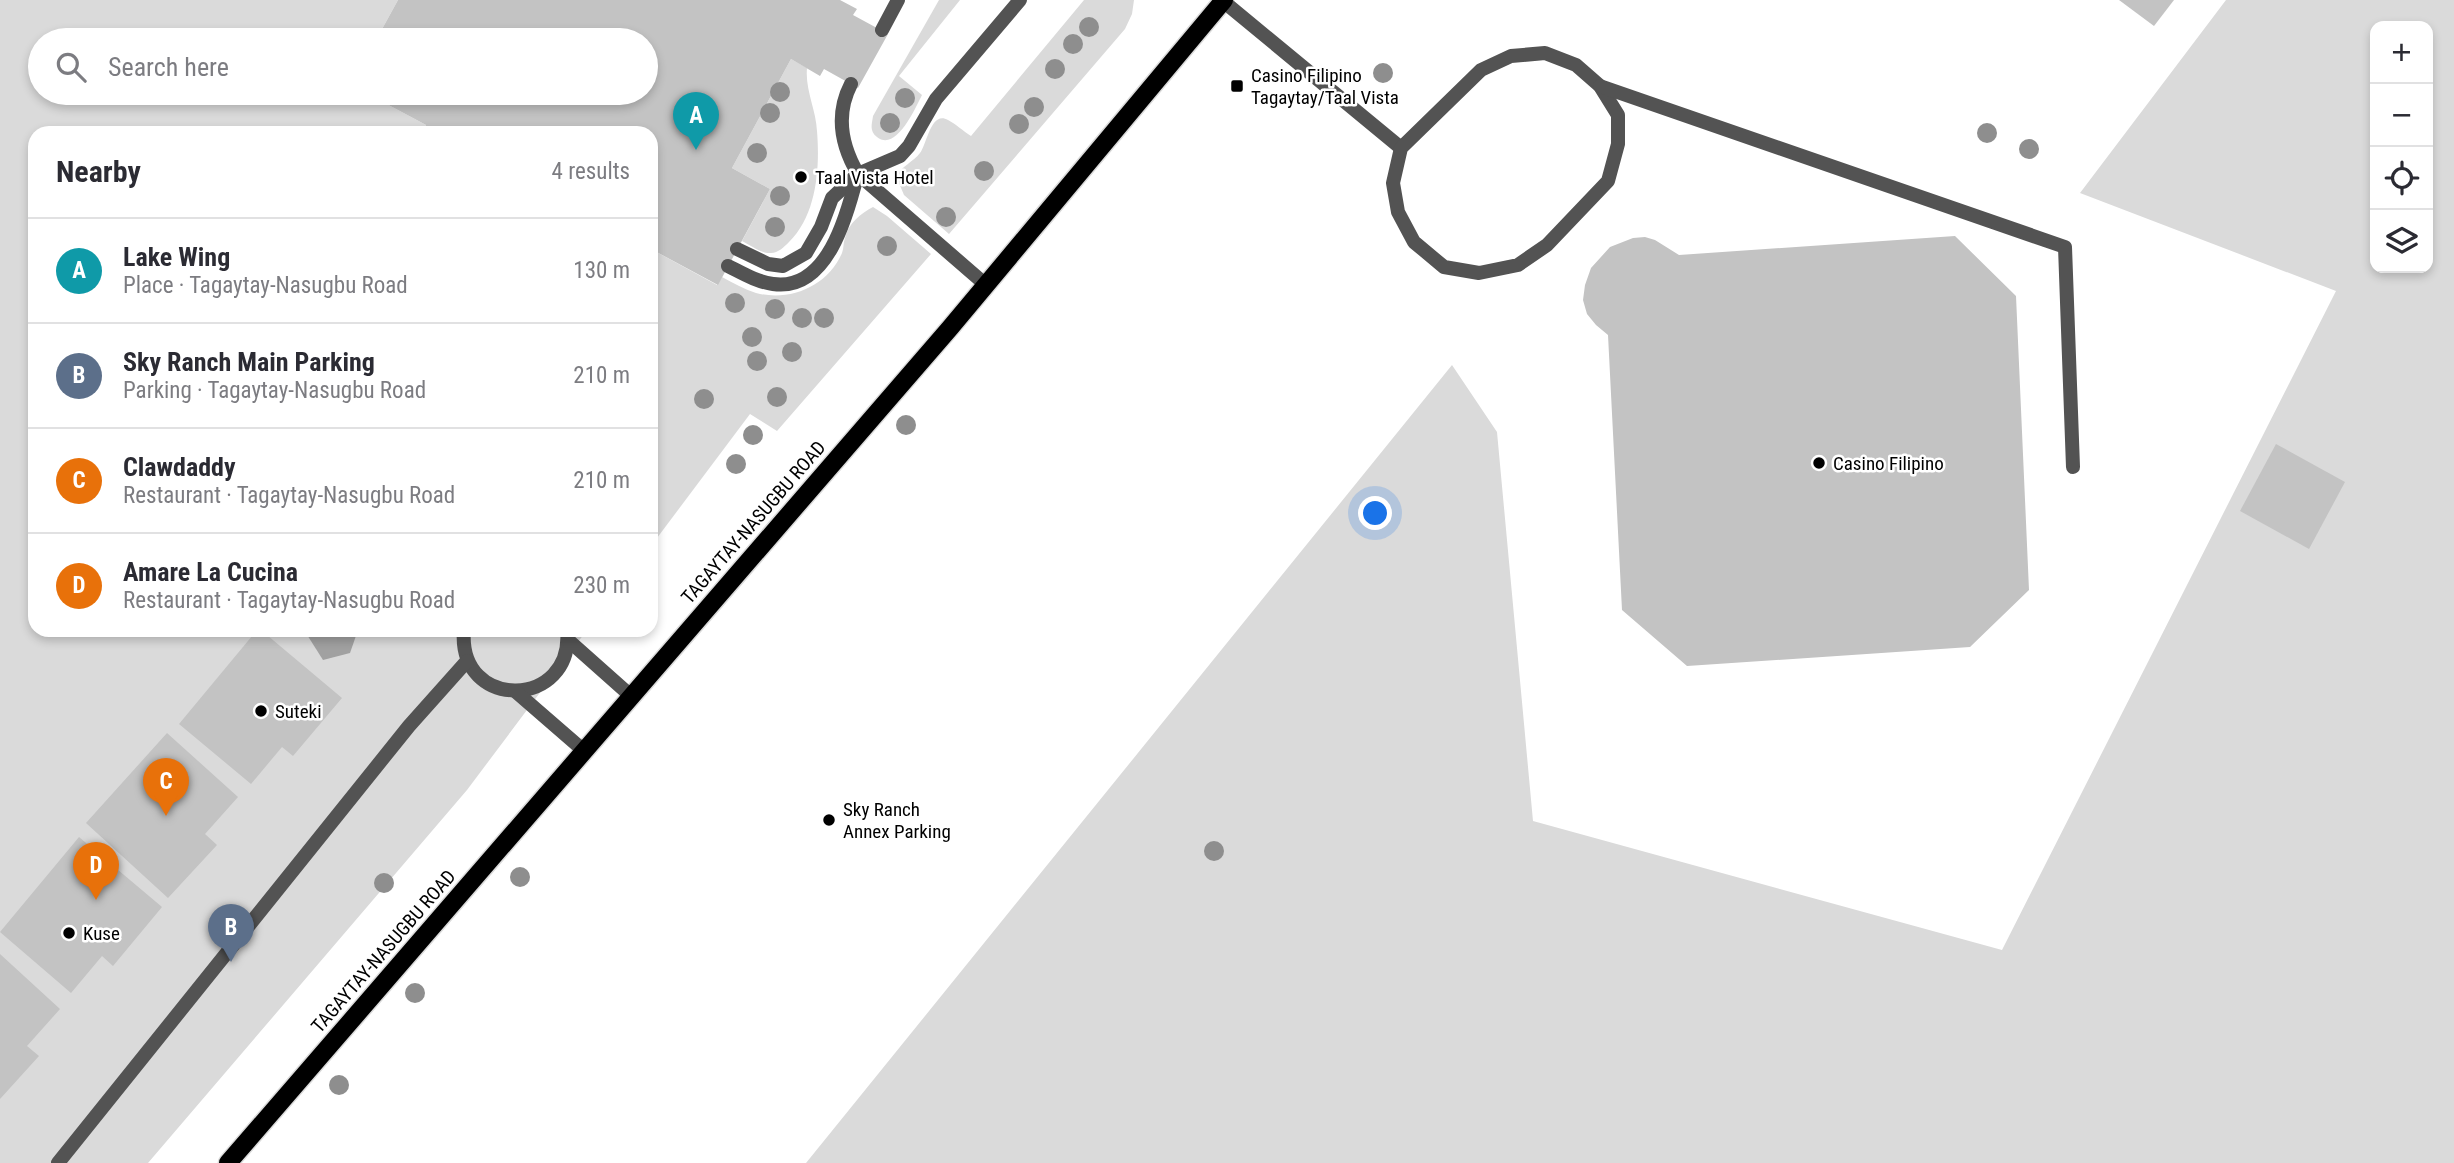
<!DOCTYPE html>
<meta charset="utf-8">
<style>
body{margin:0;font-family:"Roboto Condensed",sans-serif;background:#f2f2f3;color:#2b2b33}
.controls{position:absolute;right:21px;top:21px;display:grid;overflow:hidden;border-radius:14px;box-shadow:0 4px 10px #0003}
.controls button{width:63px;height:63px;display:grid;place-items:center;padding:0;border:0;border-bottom:2px solid #e1e1e2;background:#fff;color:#2b2b33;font:35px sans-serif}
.you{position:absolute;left:1376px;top:514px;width:24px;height:24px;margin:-18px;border:5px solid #fff;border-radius:50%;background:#1a73e8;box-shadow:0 0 0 10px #1a73e833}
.badge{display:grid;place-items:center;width:46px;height:46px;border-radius:50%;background:#0b8043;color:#fff;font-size:23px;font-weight:700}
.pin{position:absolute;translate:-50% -58px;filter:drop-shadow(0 2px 4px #0008)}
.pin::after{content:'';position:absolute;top:37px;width:24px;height:21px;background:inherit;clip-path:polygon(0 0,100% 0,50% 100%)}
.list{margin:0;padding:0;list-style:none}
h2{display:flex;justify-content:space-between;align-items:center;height:91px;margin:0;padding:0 28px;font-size:30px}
h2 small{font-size:23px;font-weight:400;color:#7c7c81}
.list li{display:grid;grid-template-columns:46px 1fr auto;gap:21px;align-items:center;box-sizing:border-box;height:105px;padding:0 28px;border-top:2px solid #e1e1e2}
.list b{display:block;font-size:26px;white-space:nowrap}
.list p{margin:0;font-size:23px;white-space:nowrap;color:#7c7c81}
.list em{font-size:23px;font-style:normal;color:#7c7c81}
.icon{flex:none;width:38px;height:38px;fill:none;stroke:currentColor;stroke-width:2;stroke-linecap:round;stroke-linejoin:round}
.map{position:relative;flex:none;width:2454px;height:1163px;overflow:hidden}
.search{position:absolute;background:#fff;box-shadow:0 4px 10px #0003;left:28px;top:28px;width:630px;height:77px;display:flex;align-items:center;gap:18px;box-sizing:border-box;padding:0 24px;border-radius:38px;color:#7c7c81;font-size:26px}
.panel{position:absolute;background:#fff;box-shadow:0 4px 10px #0003;left:28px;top:126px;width:630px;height:511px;border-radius:21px}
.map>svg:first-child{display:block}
.green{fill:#dadada;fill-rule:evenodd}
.water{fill:#a1a1a1}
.building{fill:#c3c3c3}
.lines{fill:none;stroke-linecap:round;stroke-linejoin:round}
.primary-casing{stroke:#dbdbdb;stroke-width:21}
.service{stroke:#535353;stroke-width:14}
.primary{stroke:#000;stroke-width:18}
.tree{fill:#8e8e8e}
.poi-dot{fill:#000;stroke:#fff;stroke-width:2.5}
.labels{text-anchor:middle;stroke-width:5;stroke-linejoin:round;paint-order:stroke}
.poi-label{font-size:19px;fill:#000;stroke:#fff;text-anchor:start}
.street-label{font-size:19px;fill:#000;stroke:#fff}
</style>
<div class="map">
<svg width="2454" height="1163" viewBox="0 0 2454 1163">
<rect width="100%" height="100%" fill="#fff"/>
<g class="green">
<path d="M 0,0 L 398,0 L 376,40 L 40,40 L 40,93 L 366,93 L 426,125 L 422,133 L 35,133 L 35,630 L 587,630 L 467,790 L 148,1163 L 0,1163 Z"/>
<path d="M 939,0 L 960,0 L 899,76 L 922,95 C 915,109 896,152 877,137 C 869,131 872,124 873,116 Z"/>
<path d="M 1084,0 L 1134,0 L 1132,14 L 1125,29 L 949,234 L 904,195 L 896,176 C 902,166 913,162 920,153 C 927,144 931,110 948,120 C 956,124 963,131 971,136 Z"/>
<path d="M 2226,0 L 2454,0 L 2454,1163 L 806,1163 L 1452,365 L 1497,432 L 1533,821 L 2002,950 L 2336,291 L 2080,193 ZM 2375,26 L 2428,26 L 2428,268 L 2375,268 Z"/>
<path d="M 791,59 L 807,68 C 805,90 816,109 817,131 C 820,167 817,215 789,242 C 784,247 778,253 771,253 C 762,254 750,245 742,241 L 770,189 L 732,168 Z"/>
<path d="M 873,207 L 887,216 L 931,254 L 777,431 L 750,414 L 651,546 L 651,249 L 717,285 L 722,277 C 733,283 744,289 756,293 C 790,302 828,286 842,253 C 844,248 843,243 845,238 C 848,224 861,213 873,207 Z"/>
</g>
<path class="water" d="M 304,630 L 358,630 L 350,653 L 323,660 Z"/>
<g class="building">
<path d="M 398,0 L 840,0 L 857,9 L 853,15 L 888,34 L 858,88 L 824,69 L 820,76 L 791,59 L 732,168 L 770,189 L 718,285 L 651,249 L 651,133 L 422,133 L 426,125 L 366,93 L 646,93 L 646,40 L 376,40 Z"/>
<path d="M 2119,0 L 2174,0 L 2154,26 Z"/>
<path d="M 1955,236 L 2016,296 L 2029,590 L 1970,647 L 1687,666 L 1622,610 L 1608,335 L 1596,325 L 1587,314 L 1583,300 L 1585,285 L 1591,268 L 1610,247 L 1633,238 L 1645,237 L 1655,240 L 1679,255 Z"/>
<path d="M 2276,444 L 2345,482 L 2309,549 L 2240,511 Z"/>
<path d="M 120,630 L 169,630 L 157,637 L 125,635 Z"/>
<path d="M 257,630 L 261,630 L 342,698 L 293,756 L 282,747 L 251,784 L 179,724 Z"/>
<path d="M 167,733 L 238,797 L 205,834 L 217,845 L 168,898 L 86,823 Z"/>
<path d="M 79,837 L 162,907 L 113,966 L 102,956 L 71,993 L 0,932 Z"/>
<path d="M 0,954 L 60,1009 L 27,1046 L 39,1056 L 0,1099 Z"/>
</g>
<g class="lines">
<g class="primary-casing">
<path id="primary" d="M 228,1163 L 950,328 L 1224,0"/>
</g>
<g class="service">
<path d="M 1223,1 L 1401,148"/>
<path d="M 882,30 L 898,0"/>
<path d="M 1545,53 L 1576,65 L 1600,86 L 1618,115 L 1618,144 L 1608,181 L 1547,245 L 1518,265 L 1479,273 L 1444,267 L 1414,242 L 1398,212 L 1393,183 L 1401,148 L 1481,70 L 1511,56 Z"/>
<path d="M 851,84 C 835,115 841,145 858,174 L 986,285"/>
<path d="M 1600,86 L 2065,247 L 2073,467"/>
<path d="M 737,249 L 768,264 L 783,266 L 806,253 L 821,227 L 832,198 L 858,174 L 900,156 L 909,146 L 936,99 L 1020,0"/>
<path d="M 728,266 C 742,273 757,282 773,284 C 827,292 847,216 857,176"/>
<path d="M 464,630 C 457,712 575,709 567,630"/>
<path d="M 568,640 L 631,696"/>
<path d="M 515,691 L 583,750"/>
<path d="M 58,1163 L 409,726 L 467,661"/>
</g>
<use href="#primary" class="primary"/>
</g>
<g class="tree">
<circle cx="1089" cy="27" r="10"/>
<circle cx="1073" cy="44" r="10"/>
<circle cx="1055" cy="69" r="10"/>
<circle cx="1383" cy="73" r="10"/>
<circle cx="780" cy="92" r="10"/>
<circle cx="905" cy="98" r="10"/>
<circle cx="1034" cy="107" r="10"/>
<circle cx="770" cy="113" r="10"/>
<circle cx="890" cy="123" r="10"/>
<circle cx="1019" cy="124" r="10"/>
<circle cx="1987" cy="133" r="10"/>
<circle cx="2029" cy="149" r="10"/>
<circle cx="757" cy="153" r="10"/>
<circle cx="984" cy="171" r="10"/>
<circle cx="780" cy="196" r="10"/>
<circle cx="946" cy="217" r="10"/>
<circle cx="775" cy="227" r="10"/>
<circle cx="887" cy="246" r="10"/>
<circle cx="735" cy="303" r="10"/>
<circle cx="775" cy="309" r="10"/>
<circle cx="802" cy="318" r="10"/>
<circle cx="824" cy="318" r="10"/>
<circle cx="752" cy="337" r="10"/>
<circle cx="792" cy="352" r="10"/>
<circle cx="757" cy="361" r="10"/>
<circle cx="777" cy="397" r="10"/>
<circle cx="704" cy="399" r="10"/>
<circle cx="906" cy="425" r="10"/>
<circle cx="753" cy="435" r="10"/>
<circle cx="736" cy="464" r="10"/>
<circle cx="1214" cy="851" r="10"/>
<circle cx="520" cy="877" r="10"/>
<circle cx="384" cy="883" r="10"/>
<circle cx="415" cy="993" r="10"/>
<circle cx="339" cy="1085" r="10"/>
</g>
<g class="poi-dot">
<rect x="1230" y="79" width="14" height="14" rx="3.5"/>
<circle cx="801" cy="177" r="7"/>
<circle cx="1819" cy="463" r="7"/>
<circle cx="261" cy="711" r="7"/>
<circle cx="829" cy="820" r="7"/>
<circle cx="69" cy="933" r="7"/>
</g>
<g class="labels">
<g class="poi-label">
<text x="1251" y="82">Casino Filipino<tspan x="1251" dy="22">Tagaytay/Taal Vista</tspan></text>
<text x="815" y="184">Taal Vista Hotel</text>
<text x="1833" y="470">Casino Filipino</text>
<text x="275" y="718">Suteki</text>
<text x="843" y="816">Sky Ranch<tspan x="843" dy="22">Annex Parking</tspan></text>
<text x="83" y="940">Kuse</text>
</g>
<g class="street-label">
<text transform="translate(753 522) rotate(-49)" y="7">TAGAYTAY-NASUGBU ROAD</text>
<text transform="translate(383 951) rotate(-49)" y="7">TAGAYTAY-NASUGBU ROAD</text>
</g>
</g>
</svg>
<div class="controls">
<button>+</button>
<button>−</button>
<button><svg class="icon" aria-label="locate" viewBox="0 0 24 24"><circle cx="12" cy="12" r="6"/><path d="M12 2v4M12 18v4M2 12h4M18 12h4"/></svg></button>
<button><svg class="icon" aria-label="layers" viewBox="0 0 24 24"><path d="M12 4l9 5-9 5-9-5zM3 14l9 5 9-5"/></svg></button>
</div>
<div class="you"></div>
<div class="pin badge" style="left:696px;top:150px;background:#0f9aa8">A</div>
<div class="pin badge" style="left:231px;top:962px;background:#5c6f8a">B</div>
<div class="pin badge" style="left:166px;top:816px;background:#e8710a">C</div>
<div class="pin badge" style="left:96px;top:900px;background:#e8710a">D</div>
<div class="search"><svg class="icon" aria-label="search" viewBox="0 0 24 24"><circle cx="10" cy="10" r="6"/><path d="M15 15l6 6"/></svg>Search here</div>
<section class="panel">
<h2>Nearby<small>4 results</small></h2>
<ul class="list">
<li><span class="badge" style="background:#0f9aa8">A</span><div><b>Lake Wing</b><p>Place · Tagaytay-Nasugbu Road</p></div><em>130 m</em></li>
<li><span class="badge" style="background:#5c6f8a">B</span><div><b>Sky Ranch Main Parking</b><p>Parking · Tagaytay-Nasugbu Road</p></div><em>210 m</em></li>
<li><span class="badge" style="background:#e8710a">C</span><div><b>Clawdaddy</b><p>Restaurant · Tagaytay-Nasugbu Road</p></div><em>210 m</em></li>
<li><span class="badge" style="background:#e8710a">D</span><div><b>Amare La Cucina</b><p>Restaurant · Tagaytay-Nasugbu Road</p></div><em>230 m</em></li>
</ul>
</section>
</div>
